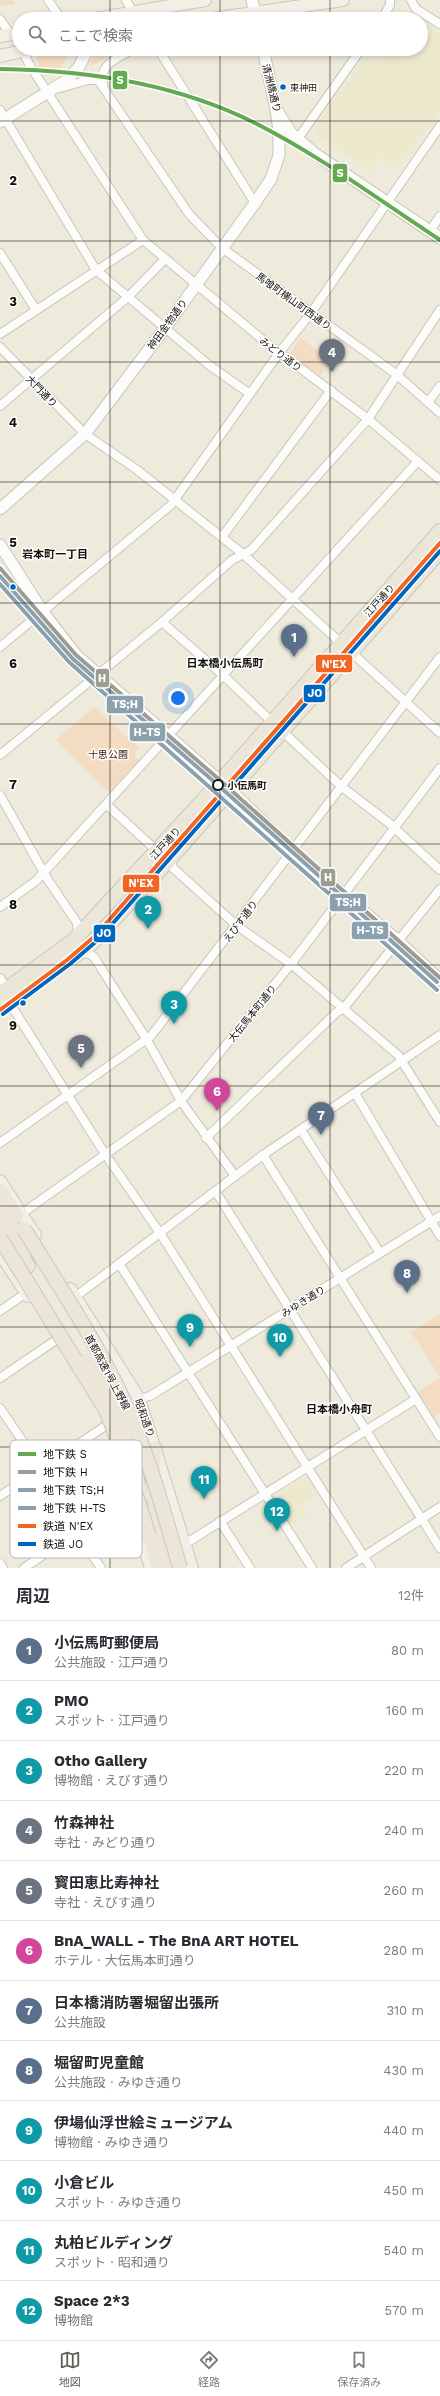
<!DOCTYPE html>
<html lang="ja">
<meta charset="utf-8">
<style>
body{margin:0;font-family:"Work Sans","Noto Sans JP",sans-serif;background:#f2f2f3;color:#2b2b33}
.you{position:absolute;left:178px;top:698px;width:14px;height:14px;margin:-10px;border:3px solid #fff;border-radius:50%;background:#1a73e8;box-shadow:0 0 0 6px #1a73e833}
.badge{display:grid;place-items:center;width:26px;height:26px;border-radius:50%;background:#605d52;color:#fff;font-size:13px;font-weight:700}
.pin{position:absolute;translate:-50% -33px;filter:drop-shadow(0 1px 2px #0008)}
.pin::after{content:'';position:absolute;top:21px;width:14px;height:12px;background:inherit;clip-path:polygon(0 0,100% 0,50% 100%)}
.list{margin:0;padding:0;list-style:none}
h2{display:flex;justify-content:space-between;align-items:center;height:52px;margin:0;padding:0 16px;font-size:17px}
h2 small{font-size:13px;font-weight:400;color:#7c7c81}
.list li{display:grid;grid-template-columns:26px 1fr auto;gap:12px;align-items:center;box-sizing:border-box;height:60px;padding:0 16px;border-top:1px solid #e1e1e2}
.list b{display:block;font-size:15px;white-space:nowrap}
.list p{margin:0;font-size:13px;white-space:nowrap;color:#7c7c81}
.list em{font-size:13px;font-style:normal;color:#7c7c81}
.icon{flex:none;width:22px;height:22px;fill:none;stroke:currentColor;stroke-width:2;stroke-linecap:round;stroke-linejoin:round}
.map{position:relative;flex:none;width:440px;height:1568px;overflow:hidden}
.search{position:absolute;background:#fff;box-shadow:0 2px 6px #0003;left:12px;right:12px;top:12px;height:44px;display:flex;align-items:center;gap:10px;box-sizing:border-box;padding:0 14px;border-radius:22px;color:#7c7c81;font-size:15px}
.sheet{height:772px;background:#fff}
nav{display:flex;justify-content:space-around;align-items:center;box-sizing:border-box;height:56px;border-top:1px solid #e1e1e2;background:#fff;font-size:11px;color:#7c7c81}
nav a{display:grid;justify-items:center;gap:2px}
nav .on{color:#605d52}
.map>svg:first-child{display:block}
.built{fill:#ede9cf}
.green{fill:#f4dcc3}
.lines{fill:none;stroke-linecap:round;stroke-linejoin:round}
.street-casing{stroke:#c8c6ba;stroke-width:10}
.secondary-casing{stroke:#c8c6ba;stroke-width:13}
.primary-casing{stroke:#c9c8c1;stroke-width:14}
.highway-casing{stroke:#c9c8c1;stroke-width:16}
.street{stroke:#fcfcfa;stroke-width:8}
.secondary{stroke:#fcfcfa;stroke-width:11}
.primary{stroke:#f3eee6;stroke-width:12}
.highway{stroke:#ece6d9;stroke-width:14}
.highway-bridge-casing{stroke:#c9c8c1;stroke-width:16;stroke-linecap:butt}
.highway-bridge{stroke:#ece6d9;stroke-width:14}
.rail-1-casing{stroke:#fff;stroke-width:7}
.rail-2-casing{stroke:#fff;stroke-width:7}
.rail-1{stroke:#f26522;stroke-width:4}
.rail-2{stroke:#0067c0;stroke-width:4}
.metro-1-casing{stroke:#fff;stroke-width:7}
.metro-2-casing{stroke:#fff;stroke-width:7}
.metro-3-casing{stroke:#fff;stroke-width:7}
.metro-4-casing{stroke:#fff;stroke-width:7}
.metro-1{stroke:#63aa52;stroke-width:4}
.metro-2{stroke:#9d9c93;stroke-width:4}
.metro-3{stroke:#8ba2ae;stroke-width:4}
.metro-4{stroke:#8ba2ae;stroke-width:4}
.grid{fill:none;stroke:#131108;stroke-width:1;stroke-opacity:0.55}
.bus-dot{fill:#0065bd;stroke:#fff;stroke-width:1.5}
.stop-dot{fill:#fff;stroke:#131108;stroke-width:2}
.labels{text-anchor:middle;stroke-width:3;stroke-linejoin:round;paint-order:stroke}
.bus-label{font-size:9px;fill:#131108;stroke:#fff;text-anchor:start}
.street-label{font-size:10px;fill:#131108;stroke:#fff}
.park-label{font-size:10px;fill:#3d2107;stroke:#fff}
.stop-label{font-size:10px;font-weight:bold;fill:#131108;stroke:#fff;text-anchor:start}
.neighbourhood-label{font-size:11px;font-weight:bold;fill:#131108;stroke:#fff}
.key{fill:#fff;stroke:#b8b8b5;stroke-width:1}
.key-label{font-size:11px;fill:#131108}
.grid-label{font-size:13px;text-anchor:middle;font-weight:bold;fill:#131108;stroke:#fff;stroke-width:3;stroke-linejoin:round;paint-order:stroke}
.line-badge{stroke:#fff;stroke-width:1.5}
.badge-label{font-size:11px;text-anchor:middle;font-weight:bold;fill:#fff}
</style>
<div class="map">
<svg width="440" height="1568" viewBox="0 0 440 1568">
<rect width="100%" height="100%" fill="#eeebdc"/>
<g class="built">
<path d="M 421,22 L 440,33 L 440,111 L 399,169 L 382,157 L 370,172 L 317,135 L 314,130 L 366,54 L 380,63 L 390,49 L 421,49 Z"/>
<path d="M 303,1478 L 308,1478 L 318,1495 L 302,1505 L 308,1514 L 291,1525 L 274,1499 L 276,1495 Z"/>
</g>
<g class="green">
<path d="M 0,0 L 12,0 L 15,4 L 1,6 Z"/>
<path d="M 97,49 L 122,49 L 89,67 Z"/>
<path d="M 68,50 L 70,53 C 65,61 57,77 46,75 L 38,64 L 37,56 Z"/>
<path d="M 300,338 L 332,360 L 320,376 L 289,354 Z"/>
<path d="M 94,707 L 139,748 L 134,755 L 140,760 L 109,792 L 56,740 Z"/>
<path d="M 440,1314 L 440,1377 L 411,1332 Z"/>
<path d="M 440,1378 L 440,1413 L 434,1417 L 418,1392 Z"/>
</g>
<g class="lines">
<g class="street-casing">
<g id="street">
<path d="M 48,0 L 61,19"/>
<path d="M 126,0 L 133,12"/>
<path d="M 411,0 L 416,9 L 440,24"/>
<path d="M 0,19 L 10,34"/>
<path d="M 382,19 L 390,5 L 390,0"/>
<path d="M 158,49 L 255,203"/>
<path d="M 23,51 L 29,64 L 143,240 L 264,341 L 368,419 L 440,480"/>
<path d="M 103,84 C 98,64 119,58 133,49"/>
<path d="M 60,88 L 88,80 L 98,80 L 189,214 L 222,248 L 396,374 L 440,413"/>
<path d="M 0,110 L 96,270 L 209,365 L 250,394"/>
<path d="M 297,140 L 361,49"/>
<path d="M 430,231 L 440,216"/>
<path d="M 0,253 L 36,310"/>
<path d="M 0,334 L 143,240"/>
<path d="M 0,347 L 85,434 L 136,469 L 243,554 L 440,733"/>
<path d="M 428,402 L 440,386"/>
<path d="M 0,406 L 128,297 L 165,259"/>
<path d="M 222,537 L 331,390"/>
<path d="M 162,622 L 223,675 L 272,722"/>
<path d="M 0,647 L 171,505 L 279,353 L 311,313 L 440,126"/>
<path d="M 282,731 L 342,787 L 389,823 L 440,870"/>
<path d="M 0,755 L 162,622 L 232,560 L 251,550 L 368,419 L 440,310"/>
<path d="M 0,795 L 48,880 L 77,923 L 78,936"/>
<path d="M 107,805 L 157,851"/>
<path d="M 171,858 L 173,868 L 236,925 L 291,964 L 398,1055 L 440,1122"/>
<path d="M 0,907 L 36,881 L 418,461"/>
<path d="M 80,953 L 90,954 L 94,957 L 147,1040 L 181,1101 L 235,1176"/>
<path d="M 0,978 L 7,989"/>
<path d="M 9,1002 L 105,1154 L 160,1233 L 371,1568"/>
<path d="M 355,1093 L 440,1236"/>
<path d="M 301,1130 L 380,1253"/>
<path d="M 206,1138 L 337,1012 L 343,1009 L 440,889"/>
<path d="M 0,1143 L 151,1036 L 440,657"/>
<path d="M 263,1155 L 440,1437"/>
<path d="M 216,1192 L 440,1548"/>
<path d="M 21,1214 L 181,1101 L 291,964 L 440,768"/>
<path d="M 120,1265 L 312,1568"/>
<path d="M 75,1297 L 263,1155 L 440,1035"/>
<path d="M 0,1311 L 26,1293"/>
<path d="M 0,1378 L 56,1340"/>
<path d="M 0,1408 L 41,1468"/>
<path d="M 125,1411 L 139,1399 L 150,1396 L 440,1216"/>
<path d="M 0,1496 L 113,1421"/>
<path d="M 220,1521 L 250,1568"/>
<path d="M 77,1532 L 101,1568"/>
<path d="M 185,1544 L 416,1399"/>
<path d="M 0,1563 L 3,1568"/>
<path d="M 24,1568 L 129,1497"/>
<path d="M 346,1568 L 440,1507"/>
</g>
</g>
<g class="secondary-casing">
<g id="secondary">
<path d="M 252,0 L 256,19"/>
<path d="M 263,49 L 276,109 L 291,133 L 314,153 L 440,238"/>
<path d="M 0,122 L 67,80 L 79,67 L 88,49"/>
<path d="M 0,509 L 85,434 L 165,328 L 255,203 L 271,179 L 279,155 L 279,131 L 276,109"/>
<path d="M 0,545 L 43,612 L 76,655 L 230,790 L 293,851 L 398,941 L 440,980"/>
</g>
</g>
<g class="primary-casing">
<g id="primary">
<path d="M 95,19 L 205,0"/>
<path d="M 212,19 L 343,0"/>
<path d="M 0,36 L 19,33"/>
<path d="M 0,56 L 32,49"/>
<path d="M 0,1181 L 35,1235"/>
<path d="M 0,1253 L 28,1296"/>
<path d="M 70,1289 L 139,1399 L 192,1568"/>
<path d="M 125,1485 L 151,1568"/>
</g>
</g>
<g class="highway-casing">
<g id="highway">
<path d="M 0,994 L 73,941 L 220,782 L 440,531"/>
<path d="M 0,1009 L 92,943 L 171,858 L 440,551"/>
<path d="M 0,1191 L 16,1216"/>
<path d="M 0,1208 L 18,1235 L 35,1251"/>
<path d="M 3,1228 L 28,1266"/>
<path d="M 127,1433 L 141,1498"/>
<path d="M 155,1449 C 148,1492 159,1527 171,1568"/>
<path d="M 147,1524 L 158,1568"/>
</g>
</g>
<use href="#street" class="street"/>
<use href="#secondary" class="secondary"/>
<use href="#primary" class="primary"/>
<use href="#highway" class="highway"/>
<g class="highway-bridge-casing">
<g id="highway-bridge">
<path d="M 24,1229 C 60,1288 100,1346 128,1410 C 150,1461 165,1515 180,1568"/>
<path d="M 0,1238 L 106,1410 L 119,1443 L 149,1536"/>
<path d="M 88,1360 L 115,1406 L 127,1433"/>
</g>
</g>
<use href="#highway-bridge" class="highway-bridge"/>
<g class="rail-1-casing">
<path id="rail-1" d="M 0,1010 L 67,960 L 95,936 L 440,543"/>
</g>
<g class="rail-2-casing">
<path id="rail-2" d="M 3,1014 L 70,964 L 99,939 L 440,551"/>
</g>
<use href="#rail-1" class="rail-1"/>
<use href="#rail-2" class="rail-2"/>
<g class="metro-1-casing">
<path id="metro-1" d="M 0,69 C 85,70 176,84 253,122 C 319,155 379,200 440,240"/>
</g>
<g class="metro-2-casing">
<path id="metro-2" d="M 0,568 L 76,655 L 222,782 L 440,978"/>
</g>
<g class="metro-3-casing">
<path id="metro-3" d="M 0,576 L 73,659 L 219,786 L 437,982"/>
</g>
<g class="metro-4-casing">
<path id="metro-4" d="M 0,584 L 69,662 L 437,990"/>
</g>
<use href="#metro-1" class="metro-1"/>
<use href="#metro-2" class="metro-2"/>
<use href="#metro-3" class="metro-3"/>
<use href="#metro-4" class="metro-4"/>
</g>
<path class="grid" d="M 110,0 L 110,19M 220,0 L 220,19M 330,0 L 330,19M 110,49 L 110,1568M 220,49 L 220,1568M 330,49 L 330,1568M 0,121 L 440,121M 0,241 L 440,241M 0,362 L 440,362M 0,482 L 440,482M 0,603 L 440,603M 0,724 L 440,724M 0,844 L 440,844M 0,965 L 440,965M 0,1086 L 440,1086M 0,1206 L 440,1206M 0,1327 L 440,1327M 0,1447 L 440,1447"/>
<g class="bus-dot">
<circle cx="283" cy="87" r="3.5"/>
<circle cx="13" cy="587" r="3.5"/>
<circle cx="23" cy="1003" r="3.5"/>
</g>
<circle class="stop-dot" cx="218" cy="785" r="5"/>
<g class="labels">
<g class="bus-label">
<text x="290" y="91">東神田</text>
</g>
<g class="street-label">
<text transform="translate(272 88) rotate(76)" y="4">清洲橋通り</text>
<text transform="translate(294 301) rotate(36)" y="4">馬喰町横山町西通り</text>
<text transform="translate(167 324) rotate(-54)" y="4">神田金物通り</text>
<text transform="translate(281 354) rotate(37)" y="4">みどり通り</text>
<text transform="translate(42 391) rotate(46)" y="4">大門通り</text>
<text transform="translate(379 600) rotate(-48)" y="4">江戸通り</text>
<text transform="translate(165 843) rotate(-48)" y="4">江戸通り</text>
<text transform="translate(240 921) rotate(-53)" y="4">えびす通り</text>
<text transform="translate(252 1013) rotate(-51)" y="4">大伝馬本町通り</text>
<text transform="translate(303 1301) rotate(-32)" y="4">みゆき通り</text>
<text transform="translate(108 1372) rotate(62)" y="4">首都高速1号上野線</text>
<text transform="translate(145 1418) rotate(70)" y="4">昭和通り</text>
</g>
<g class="park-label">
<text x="108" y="758">十思公園</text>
</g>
<g class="stop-label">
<text x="227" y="789">小伝馬町</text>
</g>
<g class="neighbourhood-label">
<text x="55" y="558">岩本町一丁目</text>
<text x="225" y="667">日本橋小伝馬町</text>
<text x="339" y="1413">日本橋小舟町</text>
</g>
</g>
<rect x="10" y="1440" width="132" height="118" rx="6" class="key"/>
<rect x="18" y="1452" width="18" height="4" fill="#63aa52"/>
<rect x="18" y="1470" width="18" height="4" fill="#9d9c93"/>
<rect x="18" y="1488" width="18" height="4" fill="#8ba2ae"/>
<rect x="18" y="1506" width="18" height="4" fill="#8ba2ae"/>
<rect x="18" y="1524" width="18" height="4" fill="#f26522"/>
<rect x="18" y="1542" width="18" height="4" fill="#0067c0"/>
<g class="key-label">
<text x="43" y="1458">地下鉄 S</text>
<text x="43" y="1476">地下鉄 H</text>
<text x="43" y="1494">地下鉄 TS;H</text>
<text x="43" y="1512">地下鉄 H-TS</text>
<text x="43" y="1530">鉄道 N'EX</text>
<text x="43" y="1548">鉄道 JO</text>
</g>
<g class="grid-label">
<text x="13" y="185">2</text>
<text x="13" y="306">3</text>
<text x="13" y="427">4</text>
<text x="13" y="547">5</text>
<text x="13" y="668">6</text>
<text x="13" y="789">7</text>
<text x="13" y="909">8</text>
<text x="13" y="1030">9</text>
</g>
<g class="line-badge">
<rect x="112" y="70" width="16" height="20" rx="4" fill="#63aa52"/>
<rect x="332" y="163" width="16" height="20" rx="4" fill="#63aa52"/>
<rect x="315" y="654" width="38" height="19" rx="4" fill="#f26522"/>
<rect x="95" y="668" width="15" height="20" rx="4" fill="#9d9c93"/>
<rect x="303" y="684" width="23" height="19" rx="4" fill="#0067c0"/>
<rect x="106" y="695" width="38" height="19" rx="4" fill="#8ba2ae"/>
<rect x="129" y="722" width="37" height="20" rx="4" fill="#8ba2ae"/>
<rect x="320" y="868" width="16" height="19" rx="4" fill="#9d9c93"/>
<rect x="122" y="874" width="38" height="19" rx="4" fill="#f26522"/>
<rect x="329" y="893" width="38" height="19" rx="4" fill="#8ba2ae"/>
<rect x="351" y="921" width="38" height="19" rx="4" fill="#8ba2ae"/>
<rect x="93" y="924" width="23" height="19" rx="4" fill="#0067c0"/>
</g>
<g class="badge-label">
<text x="120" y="84">S</text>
<text x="340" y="177">S</text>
<text x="334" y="668">N'EX</text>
<text x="102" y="682">H</text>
<text x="315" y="697">JO</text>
<text x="125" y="708">TS;H</text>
<text x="147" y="736">H-TS</text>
<text x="328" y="881">H</text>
<text x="141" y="887">N'EX</text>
<text x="348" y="906">TS;H</text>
<text x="370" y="934">H-TS</text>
<text x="104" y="937">JO</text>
</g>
</svg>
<div class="you"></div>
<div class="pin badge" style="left:294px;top:657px;background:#5c6f8a">1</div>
<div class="pin badge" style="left:148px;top:929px;background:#0f9aa8">2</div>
<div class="pin badge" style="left:174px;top:1024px;background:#0f9aa8">3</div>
<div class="pin badge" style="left:332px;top:372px;background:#6b7280">4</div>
<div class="pin badge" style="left:81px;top:1068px;background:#6b7280">5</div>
<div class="pin badge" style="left:217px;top:1111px;background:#d1479c">6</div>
<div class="pin badge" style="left:321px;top:1135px;background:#5c6f8a">7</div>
<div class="pin badge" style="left:407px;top:1293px;background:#5c6f8a">8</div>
<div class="pin badge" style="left:190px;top:1347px;background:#0f9aa8">9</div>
<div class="pin badge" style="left:280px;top:1357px;background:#0f9aa8">10</div>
<div class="pin badge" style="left:204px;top:1499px;background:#0f9aa8">11</div>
<div class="pin badge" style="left:277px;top:1531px;background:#0f9aa8">12</div>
<div class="search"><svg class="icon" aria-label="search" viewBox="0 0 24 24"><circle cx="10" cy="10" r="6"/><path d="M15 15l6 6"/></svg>ここで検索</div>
</div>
<section class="sheet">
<h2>周辺<small>12件</small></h2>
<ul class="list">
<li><span class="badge" style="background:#5c6f8a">1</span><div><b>小伝馬町郵便局</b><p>公共施設 · 江戸通り</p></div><em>80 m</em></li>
<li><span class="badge" style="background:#0f9aa8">2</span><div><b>PMO</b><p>スポット · 江戸通り</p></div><em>160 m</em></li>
<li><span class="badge" style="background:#0f9aa8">3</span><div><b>Otho Gallery</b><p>博物館 · えびす通り</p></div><em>220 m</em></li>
<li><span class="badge" style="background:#6b7280">4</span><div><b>竹森神社</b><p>寺社 · みどり通り</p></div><em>240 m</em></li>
<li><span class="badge" style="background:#6b7280">5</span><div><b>寳田恵比寿神社</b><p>寺社 · えびす通り</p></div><em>260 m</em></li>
<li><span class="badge" style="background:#d1479c">6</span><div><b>BnA_WALL - The BnA ART HOTEL</b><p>ホテル · 大伝馬本町通り</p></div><em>280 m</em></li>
<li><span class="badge" style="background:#5c6f8a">7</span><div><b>日本橋消防署堀留出張所</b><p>公共施設</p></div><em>310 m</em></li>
<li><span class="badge" style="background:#5c6f8a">8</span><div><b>堀留町児童館</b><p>公共施設 · みゆき通り</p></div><em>430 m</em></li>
<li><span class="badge" style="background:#0f9aa8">9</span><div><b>伊場仙浮世絵ミュージアム</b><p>博物館 · みゆき通り</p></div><em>440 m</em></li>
<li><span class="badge" style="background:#0f9aa8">10</span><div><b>小倉ビル</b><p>スポット · みゆき通り</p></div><em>450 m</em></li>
<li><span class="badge" style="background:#0f9aa8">11</span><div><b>丸柏ビルディング</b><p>スポット · 昭和通り</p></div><em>540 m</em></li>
<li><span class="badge" style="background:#0f9aa8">12</span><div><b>Space 2*3</b><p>博物館</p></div><em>570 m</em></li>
</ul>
</section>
<nav>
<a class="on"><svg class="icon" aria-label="map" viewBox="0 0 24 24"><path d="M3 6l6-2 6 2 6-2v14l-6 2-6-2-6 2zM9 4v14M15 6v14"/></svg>地図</a>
<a><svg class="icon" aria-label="directions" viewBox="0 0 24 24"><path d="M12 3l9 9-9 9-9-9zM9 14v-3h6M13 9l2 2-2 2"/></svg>経路</a>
<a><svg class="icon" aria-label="saved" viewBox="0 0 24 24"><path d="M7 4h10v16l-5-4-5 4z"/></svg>保存済み</a>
</nav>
